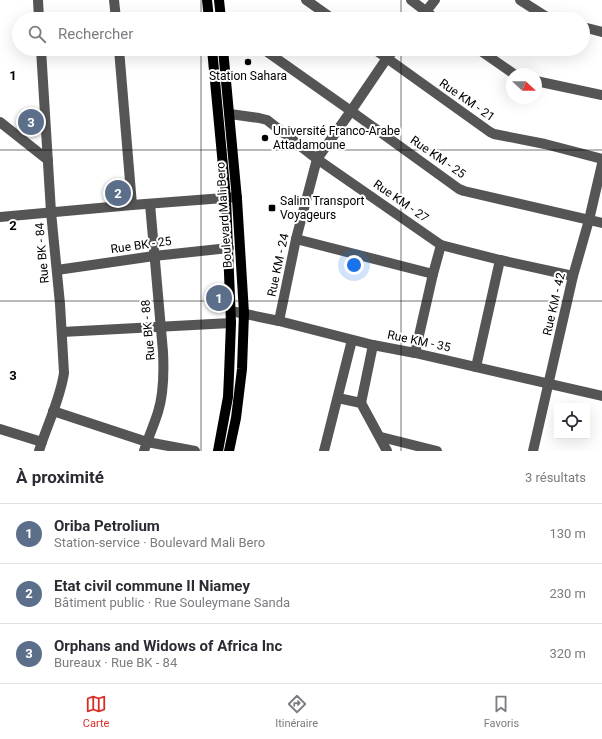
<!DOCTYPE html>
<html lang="fr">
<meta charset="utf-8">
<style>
body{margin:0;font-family:Roboto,sans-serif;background:#f2f2f3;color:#2b2b33}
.controls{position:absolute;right:12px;bottom:12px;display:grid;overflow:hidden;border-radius:4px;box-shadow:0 4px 16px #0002}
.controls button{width:36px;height:36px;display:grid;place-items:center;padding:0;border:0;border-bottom:1px solid #e1e1e2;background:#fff;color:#2b2b33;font:20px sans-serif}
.compass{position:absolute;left:506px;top:68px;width:36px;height:36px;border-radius:50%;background:#fff;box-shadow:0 4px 16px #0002;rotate:112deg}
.you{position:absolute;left:354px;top:265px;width:14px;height:14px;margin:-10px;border:3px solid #fff;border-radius:50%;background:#1a73e8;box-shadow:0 0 0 6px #1a73e833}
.badge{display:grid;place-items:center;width:26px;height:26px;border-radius:50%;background:#d93025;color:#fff;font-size:13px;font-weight:700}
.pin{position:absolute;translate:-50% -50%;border:2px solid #fff;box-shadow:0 1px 4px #0006}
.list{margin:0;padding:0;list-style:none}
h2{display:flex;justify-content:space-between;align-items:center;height:52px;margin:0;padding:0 16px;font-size:17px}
h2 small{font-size:13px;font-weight:400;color:#7c7c81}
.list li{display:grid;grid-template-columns:26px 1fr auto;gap:12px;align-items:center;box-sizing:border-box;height:60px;padding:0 16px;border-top:1px solid #e1e1e2}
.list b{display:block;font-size:15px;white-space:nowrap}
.list p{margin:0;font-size:13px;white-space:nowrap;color:#7c7c81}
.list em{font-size:13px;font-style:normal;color:#7c7c81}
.icon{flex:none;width:22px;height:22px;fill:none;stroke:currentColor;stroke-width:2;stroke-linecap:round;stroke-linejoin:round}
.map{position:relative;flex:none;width:602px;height:451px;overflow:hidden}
.search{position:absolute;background:#fff;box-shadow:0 4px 16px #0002;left:12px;right:12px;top:12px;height:44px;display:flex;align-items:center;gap:10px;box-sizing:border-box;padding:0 14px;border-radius:22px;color:#7c7c81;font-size:15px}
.sheet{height:232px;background:#fff}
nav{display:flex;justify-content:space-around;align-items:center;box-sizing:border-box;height:56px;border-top:1px solid #e1e1e2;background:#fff;font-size:11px;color:#7c7c81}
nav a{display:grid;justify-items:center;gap:2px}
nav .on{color:#d93025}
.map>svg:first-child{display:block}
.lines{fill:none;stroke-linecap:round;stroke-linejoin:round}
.minor{stroke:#555;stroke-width:10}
.major{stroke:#000;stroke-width:10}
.grid{fill:none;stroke:#000;stroke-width:1;stroke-opacity:0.55}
.poi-dot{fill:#000;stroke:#fff;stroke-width:1.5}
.labels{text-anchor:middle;stroke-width:4;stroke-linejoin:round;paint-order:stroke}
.poi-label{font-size:12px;fill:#000;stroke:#fff;text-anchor:start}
.street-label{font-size:12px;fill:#000;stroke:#fff}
.grid-label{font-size:13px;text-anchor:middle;font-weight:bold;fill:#000;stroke:#fff;stroke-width:4;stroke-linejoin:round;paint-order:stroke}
</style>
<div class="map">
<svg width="602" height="451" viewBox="0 0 602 451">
<rect width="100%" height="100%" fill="#fff"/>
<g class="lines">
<g class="minor">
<path d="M 38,0 L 39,19"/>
<path d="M 114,0 L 116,19"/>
<path d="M 306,0 L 333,19"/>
<path d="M 411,0 L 436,19"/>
<path d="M 520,0 L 545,16 L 553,19"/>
<path d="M 420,19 L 435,0"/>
<path d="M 583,27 L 602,32"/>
<path d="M 119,49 L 132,205"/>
<path d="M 263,49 L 351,111 L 459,189 L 464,191 L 602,223"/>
<path d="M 374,49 L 490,132 L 494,134 L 545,144 L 602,159"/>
<path d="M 478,49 L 514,74"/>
<path d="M 536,81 L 602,95"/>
<path d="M 230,114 L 259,118 L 267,120 L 317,159 L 441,245 L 500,260 L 573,276"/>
<path d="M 0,122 L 48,160"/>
<path d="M 0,217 L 132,205 L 237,197"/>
<path d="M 296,239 L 433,274"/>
<path d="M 57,270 L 154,256 L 229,248"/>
<path d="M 231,311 L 279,321 L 373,345 L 415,353 L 602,396"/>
<path d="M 279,321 L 296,239 L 317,159 L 351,111 L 387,58 L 395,49"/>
<path d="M 62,332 L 231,323"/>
<path d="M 415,353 L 433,274 L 441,245"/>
<path d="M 476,367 L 500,260"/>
<path d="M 338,398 L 361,403 L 387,451"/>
<path d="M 361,403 L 373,345"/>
<path d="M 53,411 L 147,442 L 195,451"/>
<path d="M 0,429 L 42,442"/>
<path d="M 381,437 L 437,451"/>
<path d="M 39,451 C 47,425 60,400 64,373 L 60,304 L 51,212 L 41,49"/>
<path d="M 144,451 C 148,438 154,425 158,412 C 164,393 164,372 163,352 L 150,204"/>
<path d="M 324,451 L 352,340"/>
<path d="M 533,451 L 573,276 L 589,220 L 602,164"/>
</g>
<g class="major">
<path d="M 207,0 L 209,19"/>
<path d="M 219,0 L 221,19"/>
<path d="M 212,49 L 226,198 L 231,323 L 229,375 L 228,397 L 218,451"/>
<path d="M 223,49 L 237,199 L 244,313 L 242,369 L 236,418 L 229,451"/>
</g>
</g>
<path class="grid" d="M 201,0 L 201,19M 401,0 L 401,19M 201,49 L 201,451M 401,49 L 401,451M 0,150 L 602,150M 0,301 L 602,301"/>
<g class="poi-dot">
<circle cx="248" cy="62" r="4"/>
<circle cx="265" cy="138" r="4"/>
<rect x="268" y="204" width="8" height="8" rx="2"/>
</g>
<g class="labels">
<g class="poi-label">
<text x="248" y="80" text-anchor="middle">Station Sahara</text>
<text x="273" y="135">Université Franco-Arabe<tspan x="273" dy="14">Attadamoune</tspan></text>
<text x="280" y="205">Salim Transport<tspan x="280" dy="14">Voyageurs</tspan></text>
</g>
<g class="street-label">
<text transform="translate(467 100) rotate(35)" y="4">Rue KM - 21</text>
<text transform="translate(438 157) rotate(35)" y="4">Rue KM - 25</text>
<text transform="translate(401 201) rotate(35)" y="4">Rue KM - 27</text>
<text transform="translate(224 215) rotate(-94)" y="4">Boulevard Mali Bero</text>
<text transform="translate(141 245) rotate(-8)" y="4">Rue BK - 25</text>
<text transform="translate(42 253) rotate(-95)" y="4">Rue BK - 84</text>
<text transform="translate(278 265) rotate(-78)" y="4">Rue KM - 24</text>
<text transform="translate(554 304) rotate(-77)" y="4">Rue KM - 42</text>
<text transform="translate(148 330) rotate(-95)" y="4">Rue BK - 88</text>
<text transform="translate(419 341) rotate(12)" y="4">Rue KM - 35</text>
</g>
</g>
<g class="grid-label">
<text x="13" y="80">1</text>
<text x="13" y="230">2</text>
<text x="13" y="380">3</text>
</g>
</svg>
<div class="controls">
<button><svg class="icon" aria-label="locate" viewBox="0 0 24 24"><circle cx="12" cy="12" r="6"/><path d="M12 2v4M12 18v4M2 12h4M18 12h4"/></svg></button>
</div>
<svg class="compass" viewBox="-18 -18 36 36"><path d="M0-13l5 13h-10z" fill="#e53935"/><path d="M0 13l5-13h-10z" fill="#7c7c81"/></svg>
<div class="you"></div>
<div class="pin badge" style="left:219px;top:298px;background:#5c6f8a">1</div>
<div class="pin badge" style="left:118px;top:193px;background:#5c6f8a">2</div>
<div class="pin badge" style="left:31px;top:122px;background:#5c6f8a">3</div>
<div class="search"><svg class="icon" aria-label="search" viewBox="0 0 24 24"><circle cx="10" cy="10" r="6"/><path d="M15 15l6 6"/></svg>Rechercher</div>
</div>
<section class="sheet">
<h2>À proximité<small>3 résultats</small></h2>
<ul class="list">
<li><span class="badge" style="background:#5c6f8a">1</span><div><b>Oriba Petrolium</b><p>Station-service · Boulevard Mali Bero</p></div><em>130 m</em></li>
<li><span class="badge" style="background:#5c6f8a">2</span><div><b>Etat civil commune II Niamey</b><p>Bâtiment public · Rue Souleymane Sanda</p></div><em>230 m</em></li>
<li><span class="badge" style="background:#5c6f8a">3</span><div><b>Orphans and Widows of Africa Inc</b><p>Bureaux · Rue BK - 84</p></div><em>320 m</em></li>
</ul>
</section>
<nav>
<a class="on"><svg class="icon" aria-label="map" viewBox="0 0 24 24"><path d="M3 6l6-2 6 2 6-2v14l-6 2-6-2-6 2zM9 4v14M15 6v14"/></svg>Carte</a>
<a><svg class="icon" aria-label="directions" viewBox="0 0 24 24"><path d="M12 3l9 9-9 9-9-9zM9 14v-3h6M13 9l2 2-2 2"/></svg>Itinéraire</a>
<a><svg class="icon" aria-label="saved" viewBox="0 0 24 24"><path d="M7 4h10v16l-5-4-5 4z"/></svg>Favoris</a>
</nav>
